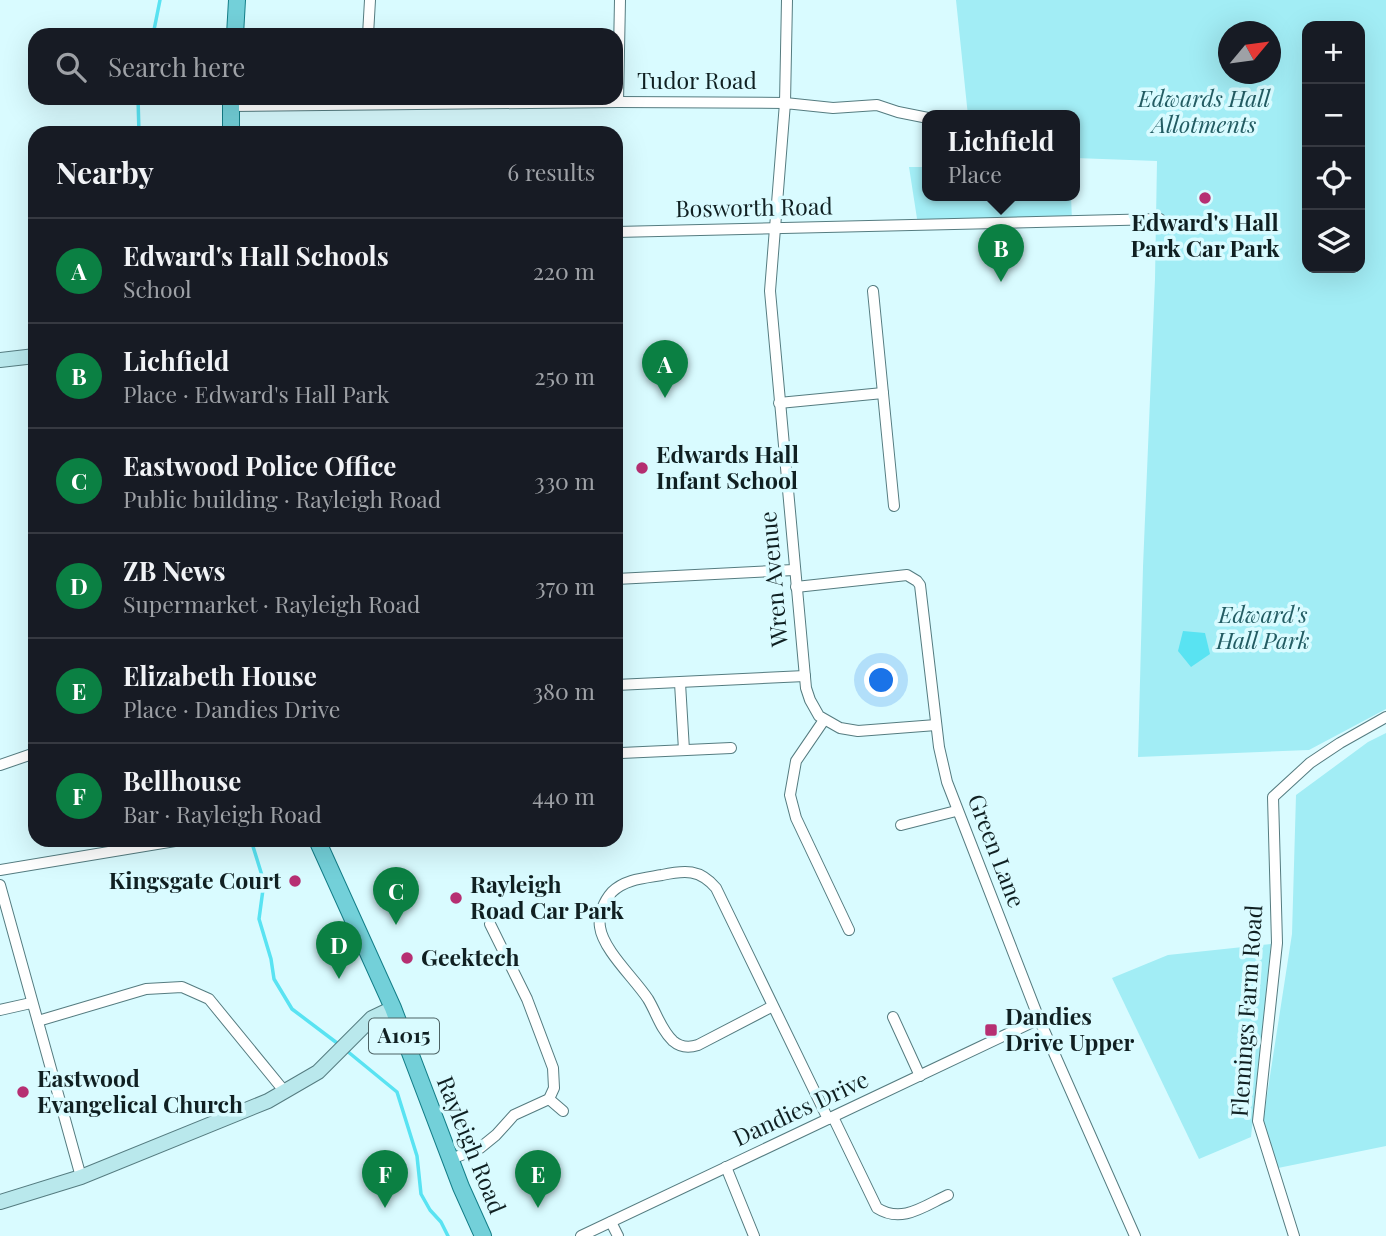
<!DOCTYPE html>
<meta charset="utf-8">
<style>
body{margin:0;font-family:"Playfair Display",serif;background:#20242c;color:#f1f3f6}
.controls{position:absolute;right:21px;top:21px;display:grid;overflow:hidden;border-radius:14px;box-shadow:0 7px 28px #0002}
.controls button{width:63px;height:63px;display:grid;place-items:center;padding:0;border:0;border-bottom:2px solid #363941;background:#171b24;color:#f1f3f6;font:35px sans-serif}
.compass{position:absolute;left:1218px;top:21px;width:63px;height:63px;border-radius:50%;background:#171b24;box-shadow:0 7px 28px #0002;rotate:61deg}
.you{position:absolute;left:882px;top:681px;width:24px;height:24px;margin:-18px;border:5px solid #fff;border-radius:50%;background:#1a73e8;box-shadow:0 0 0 10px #1a73e833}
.badge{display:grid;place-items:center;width:46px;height:46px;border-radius:50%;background:#0b8043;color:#fff;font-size:23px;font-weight:700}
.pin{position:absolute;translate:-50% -58px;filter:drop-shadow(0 2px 4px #0008)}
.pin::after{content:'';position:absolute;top:37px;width:24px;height:21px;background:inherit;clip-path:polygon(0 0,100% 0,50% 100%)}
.popup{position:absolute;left:922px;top:110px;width:158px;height:91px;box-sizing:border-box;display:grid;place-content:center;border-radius:14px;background:#171b24;filter:drop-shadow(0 2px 5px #0005);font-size:23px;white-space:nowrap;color:#9ea1a6}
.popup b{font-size:26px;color:#f1f3f6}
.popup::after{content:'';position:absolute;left:50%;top:100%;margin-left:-14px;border:14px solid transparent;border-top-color:#171b24}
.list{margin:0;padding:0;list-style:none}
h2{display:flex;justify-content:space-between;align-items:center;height:91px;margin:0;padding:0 28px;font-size:30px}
h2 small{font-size:23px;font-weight:400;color:#9ea1a6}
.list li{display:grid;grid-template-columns:46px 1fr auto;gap:21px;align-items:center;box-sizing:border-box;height:105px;padding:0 28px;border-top:2px solid #363941}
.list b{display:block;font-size:26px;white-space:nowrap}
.list p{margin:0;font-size:23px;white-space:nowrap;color:#9ea1a6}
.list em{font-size:23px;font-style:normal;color:#9ea1a6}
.icon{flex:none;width:38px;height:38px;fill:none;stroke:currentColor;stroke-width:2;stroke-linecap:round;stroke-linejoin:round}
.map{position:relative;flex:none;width:1386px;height:1236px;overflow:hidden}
.search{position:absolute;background:#171b24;box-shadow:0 7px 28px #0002;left:28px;top:28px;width:595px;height:77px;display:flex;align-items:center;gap:18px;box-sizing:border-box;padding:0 24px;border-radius:21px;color:#9ea1a6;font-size:26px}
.panel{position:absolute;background:#171b24;box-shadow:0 7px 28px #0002;left:28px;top:126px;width:595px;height:721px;border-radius:21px}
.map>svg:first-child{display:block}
.green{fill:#a2edf5;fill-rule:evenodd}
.water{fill:#59e3f2}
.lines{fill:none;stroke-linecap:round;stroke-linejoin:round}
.stream{stroke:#59e3f2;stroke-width:3.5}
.street-casing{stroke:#557c80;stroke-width:12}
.secondary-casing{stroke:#557c80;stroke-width:16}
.primary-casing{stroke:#137e88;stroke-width:18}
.street{stroke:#fff;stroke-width:10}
.secondary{stroke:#b9e8ec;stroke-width:14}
.primary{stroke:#73d0d9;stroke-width:16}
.poi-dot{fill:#b62f72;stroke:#d9fbff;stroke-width:2.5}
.labels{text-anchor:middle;stroke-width:7;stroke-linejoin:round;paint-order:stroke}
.shield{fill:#d9fbff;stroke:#4c6264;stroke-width:2}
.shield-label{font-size:21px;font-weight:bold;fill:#102022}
.street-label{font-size:23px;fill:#102022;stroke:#d9fbff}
.park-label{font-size:23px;font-style:italic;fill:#235c63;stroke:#d9fbff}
.poi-label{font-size:23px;font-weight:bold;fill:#102022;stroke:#d9fbff;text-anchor:start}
</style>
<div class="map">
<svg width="1386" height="1236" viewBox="0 0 1386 1236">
<rect width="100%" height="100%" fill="#d9fbff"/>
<g class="green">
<path d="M 956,0 L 1386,0 L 1386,709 L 1309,750 L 1138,757 L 1143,567 L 1155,279 L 1157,161 L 1075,158 L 1074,116 L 968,116 ZM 1307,26 L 1360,26 L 1360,268 L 1307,268 ZM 1228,32 L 1270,32 L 1270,74 L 1228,74 Z"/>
<path d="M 909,167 L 927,167 L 928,196 L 1071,196 L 1072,221 L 918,225 Z"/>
<path d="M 1386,733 L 1386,1146 L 1278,1168 L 1263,1121 L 1292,934 L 1296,795 L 1368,742 Z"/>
<path d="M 1271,944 L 1251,1137 L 1199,1159 L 1112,978 L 1168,955 Z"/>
</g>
<path class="water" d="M 1183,631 L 1205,633 L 1210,654 L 1191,667 L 1178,651 Z"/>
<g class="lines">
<g class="stream">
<path d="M 153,35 L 160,0"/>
<path d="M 138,98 L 139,133"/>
<path d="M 251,840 L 264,882 L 259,919 L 271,959 L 274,979 L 292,1009 L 341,1046"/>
<path d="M 347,1051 L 397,1092 L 417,1156 L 421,1194 L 430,1210 L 441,1222 L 448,1236"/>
</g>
<g class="street-casing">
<g id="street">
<path d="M 368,35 L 370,0"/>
<path d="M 618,102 L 620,0"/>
<path d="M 231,106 L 618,102 L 785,103 L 787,0"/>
<path d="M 928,118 L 898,112 L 877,105 L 833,108 L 785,103 L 770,291 L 806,688 L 810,700 L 819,716 L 840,728 L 858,731 L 936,725"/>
<path d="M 616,232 L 1160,219"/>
<path d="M 873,291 L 894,506"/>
<path d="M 779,403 L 883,393"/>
<path d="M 616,579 L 794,570"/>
<path d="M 796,587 L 907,575 L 917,581 L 920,585 L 939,747 L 947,782 L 1039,1019 L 1135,1236"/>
<path d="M 680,683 L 684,750"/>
<path d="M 616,685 L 805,676"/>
<path d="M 824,720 L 796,761 L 790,795 L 796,818 L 849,930"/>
<path d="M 621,753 L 731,748"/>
<path d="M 0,765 L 35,753"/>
<path d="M 901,825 L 956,811"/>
<path d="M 0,870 L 181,840"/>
<path d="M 0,885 L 81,1177"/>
<path d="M 773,1006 L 698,1045 C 689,1048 680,1047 673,1041 C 661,1030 656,1012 648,999 C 635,979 603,950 600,927 C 598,915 604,901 612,892 C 625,879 645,878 662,875 C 685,870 700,869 716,888 L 828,1119"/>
<path d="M 0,1010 L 31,1003"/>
<path d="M 893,1017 L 920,1076"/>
<path d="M 38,1021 L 146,989 L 182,987 L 209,999 L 285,1092"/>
<path d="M 549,1099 L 563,1111"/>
<path d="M 833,1117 L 877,1208 C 902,1224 924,1206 948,1195"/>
<path d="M 451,1159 L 480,1148 L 496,1135 L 514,1115 L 549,1099 L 554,1088 L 553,1068 L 527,999 L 490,924"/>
<path d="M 726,1167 L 754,1236"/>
<path d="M 611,1222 L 618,1236"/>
<path d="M 581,1236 L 1039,1019"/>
<path d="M 1294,1236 L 1258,1121 L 1277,943 L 1273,797 L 1310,763 L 1340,743 L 1386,717"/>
</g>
</g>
<g class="secondary-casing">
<g id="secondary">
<path d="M 0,360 L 35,356"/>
<path d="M 0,1202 L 81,1177 L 268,1101 L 318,1072 L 372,1018 L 393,1008"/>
</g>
</g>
<g class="primary-casing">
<g id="primary">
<path d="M 235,35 L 237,0"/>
<path d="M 231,98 L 231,133"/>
<path d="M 317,840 L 393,1008 L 461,1187 L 483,1236"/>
</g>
</g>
<use href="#street" class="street"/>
<use href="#secondary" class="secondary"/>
<use href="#primary" class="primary"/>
</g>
<g class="poi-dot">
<circle cx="1205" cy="198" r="7"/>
<circle cx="642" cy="468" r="7"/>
<circle cx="295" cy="881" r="7"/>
<circle cx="456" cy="898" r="7"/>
<circle cx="407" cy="958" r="7"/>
<rect x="984" y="1023" width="14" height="14" rx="3.5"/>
<circle cx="23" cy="1092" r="7"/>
</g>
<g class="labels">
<rect class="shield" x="369" y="1018.5" width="70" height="35" rx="5"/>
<g class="shield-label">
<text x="404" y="1043">A1015</text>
</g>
<g class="street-label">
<text x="697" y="89">Tudor Road</text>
<text transform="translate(754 208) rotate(-1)" y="8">Bosworth Road</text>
<text transform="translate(774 579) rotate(-95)" y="8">Wren Avenue</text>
<text transform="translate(996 851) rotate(69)" y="8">Green Lane</text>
<text transform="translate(1247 1011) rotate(-86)" y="8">Flemings Farm Road</text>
<text transform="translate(801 1109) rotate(-25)" y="8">Dandies Drive</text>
<text transform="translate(471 1145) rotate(68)" y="8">Rayleigh Road</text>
</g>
<g class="park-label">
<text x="1204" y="107">Edwards Hall<tspan x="1204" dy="26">Allotments</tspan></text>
<text x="1263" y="623">Edward's<tspan x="1263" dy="26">Hall Park</tspan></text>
</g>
<g class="poi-label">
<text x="1205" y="231" text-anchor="middle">Edward's Hall<tspan x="1205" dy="26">Park Car Park</tspan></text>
<text x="656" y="463">Edwards Hall<tspan x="656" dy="26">Infant School</tspan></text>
<text x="281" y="889" text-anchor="end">Kingsgate Court</text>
<text x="470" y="893">Rayleigh<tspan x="470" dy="26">Road Car Park</tspan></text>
<text x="421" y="966">Geektech</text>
<text x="1005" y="1025">Dandies<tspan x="1005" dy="26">Drive Upper</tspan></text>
<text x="37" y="1087">Eastwood<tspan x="37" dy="26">Evangelical Church</tspan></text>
</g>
</g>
</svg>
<div class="controls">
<button>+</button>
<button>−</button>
<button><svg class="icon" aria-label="locate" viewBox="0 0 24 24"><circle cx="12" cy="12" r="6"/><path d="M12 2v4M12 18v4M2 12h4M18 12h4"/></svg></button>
<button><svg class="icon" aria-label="layers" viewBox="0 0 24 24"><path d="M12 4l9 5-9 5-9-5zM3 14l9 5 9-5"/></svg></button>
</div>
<svg class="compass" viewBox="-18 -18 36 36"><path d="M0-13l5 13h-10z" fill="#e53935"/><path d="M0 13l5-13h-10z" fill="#9ea1a6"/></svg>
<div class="you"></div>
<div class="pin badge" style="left:665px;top:398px">A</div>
<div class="pin badge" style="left:1001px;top:282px">B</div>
<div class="popup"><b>Lichfield</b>Place</div>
<div class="pin badge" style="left:396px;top:925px">C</div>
<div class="pin badge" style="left:339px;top:979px">D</div>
<div class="pin badge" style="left:538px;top:1208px">E</div>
<div class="pin badge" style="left:385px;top:1208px">F</div>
<div class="search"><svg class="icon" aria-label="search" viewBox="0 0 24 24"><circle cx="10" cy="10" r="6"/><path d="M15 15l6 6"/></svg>Search here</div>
<section class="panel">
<h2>Nearby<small>6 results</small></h2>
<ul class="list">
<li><span class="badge">A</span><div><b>Edward's Hall Schools</b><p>School</p></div><em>220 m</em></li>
<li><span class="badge">B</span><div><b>Lichfield</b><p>Place · Edward's Hall Park</p></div><em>250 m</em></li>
<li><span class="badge">C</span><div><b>Eastwood Police Office</b><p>Public building · Rayleigh Road</p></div><em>330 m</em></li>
<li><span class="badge">D</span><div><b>ZB News</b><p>Supermarket · Rayleigh Road</p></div><em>370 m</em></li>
<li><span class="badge">E</span><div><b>Elizabeth House</b><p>Place · Dandies Drive</p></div><em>380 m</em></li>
<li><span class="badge">F</span><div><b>Bellhouse</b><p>Bar · Rayleigh Road</p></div><em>440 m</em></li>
</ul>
</section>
</div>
